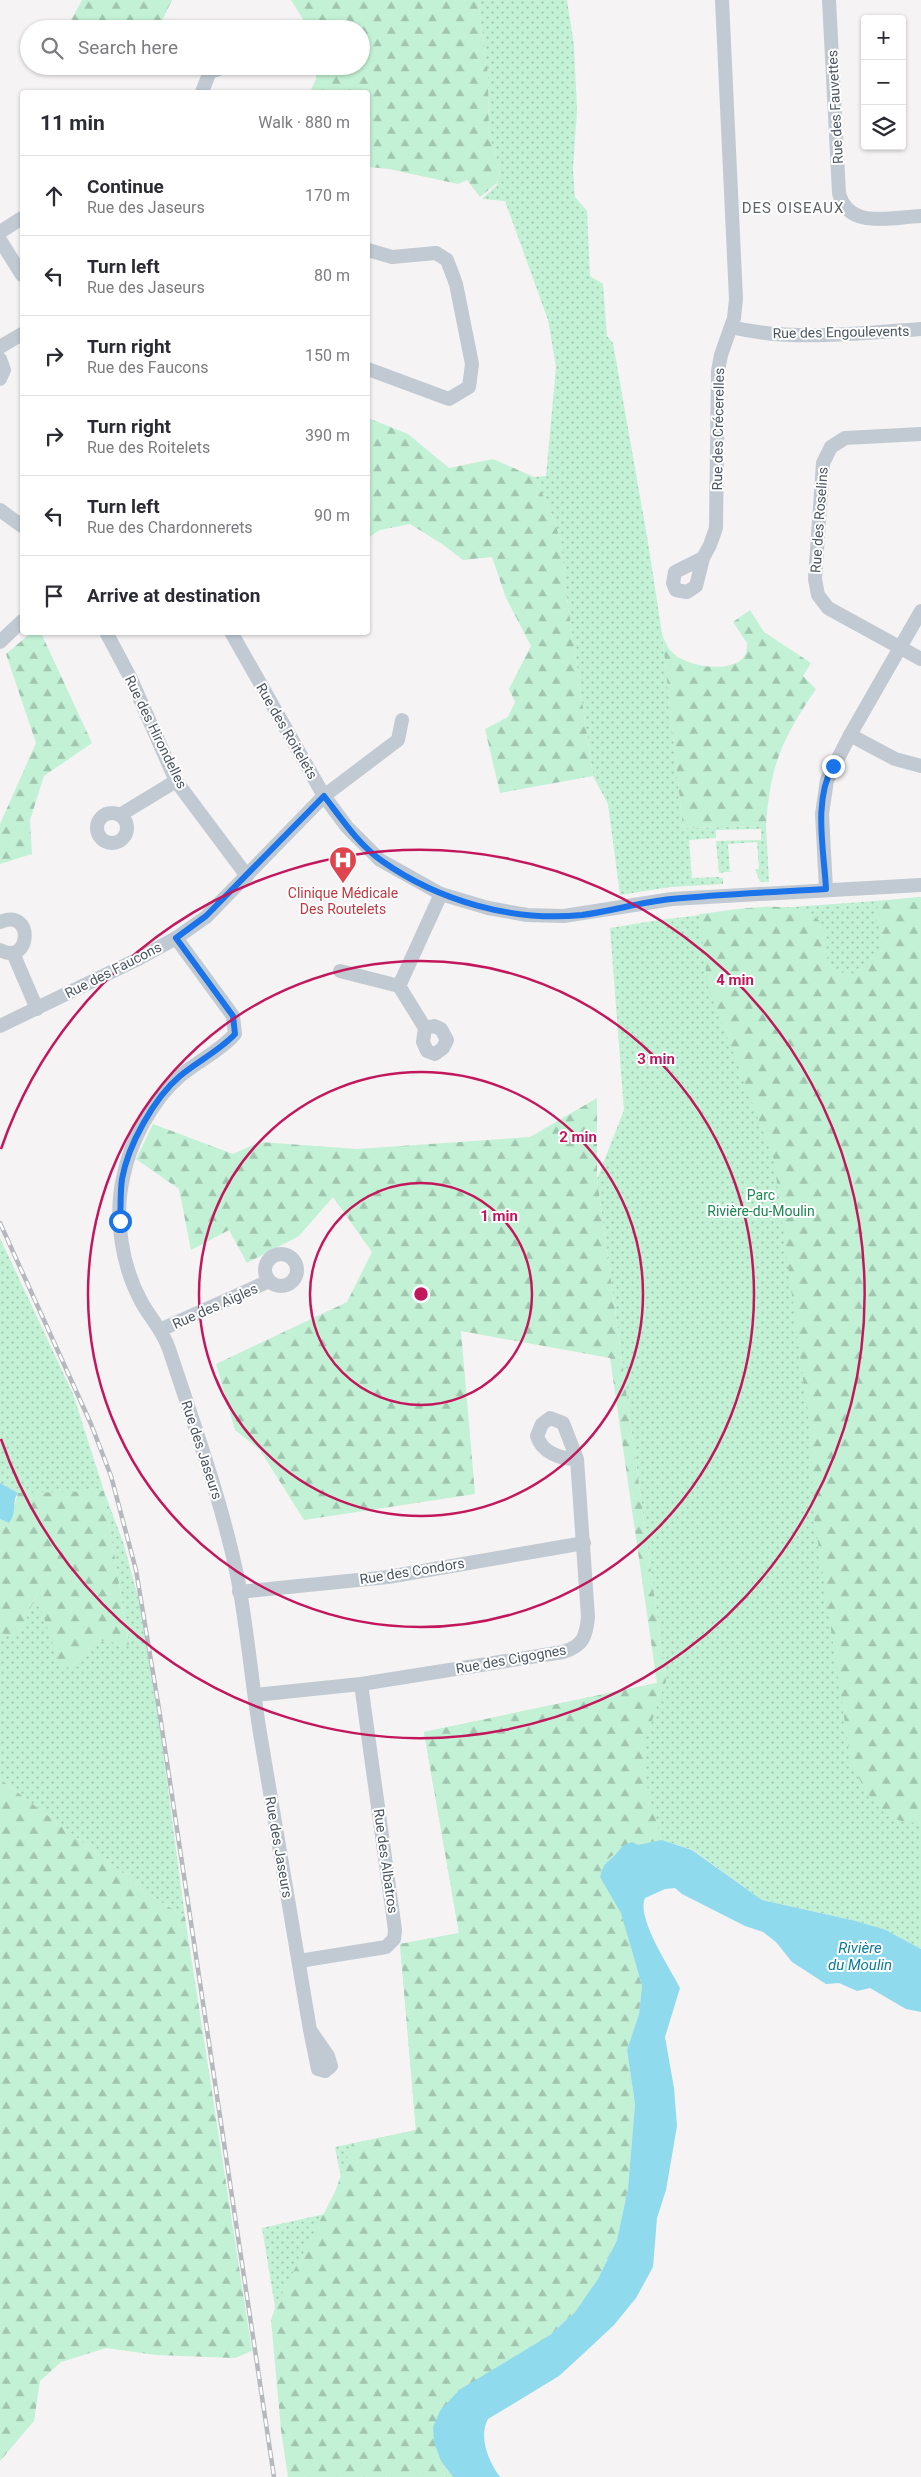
<!DOCTYPE html>
<meta charset="utf-8">
<style>
body{margin:0;font-family:Roboto,sans-serif;background:#f7f7f7;color:#2b2b33}
.controls{position:absolute;right:15px;top:15px;display:grid;overflow:hidden;border-radius:5px;box-shadow:0 1px 4px #0004}
.controls button{width:45px;height:45px;display:grid;place-items:center;padding:0;border:0;border-bottom:1px solid #e1e1e2;background:#fff;color:#2b2b33;font:25px sans-serif}
.stop{position:absolute;width:15px;height:15px;margin:-11px;border:4px solid #1a73e8;border-radius:50%;background:#fff}
.stop.end{background:#1a73e8;border-color:#fff;box-shadow:0 1px 5px #0008}
.list{margin:0;padding:0;list-style:none}
h2{display:flex;justify-content:space-between;align-items:center;height:65px;margin:0;padding:0 20px;font-size:21px}
h2 small{font-size:16px;font-weight:400;color:#7c7c81}
.list li{display:grid;grid-template-columns:32px 1fr auto;gap:15px;align-items:center;box-sizing:border-box;height:80px;padding:0 20px;border-top:1px solid #e1e1e2}
.list b{display:block;font-size:19px;white-space:nowrap}
.list p{margin:0;font-size:16px;white-space:nowrap;color:#7c7c81}
.list em{font-size:16px;font-style:normal;color:#7c7c81}
.icon{flex:none;width:28px;height:28px;fill:none;stroke:currentColor;stroke-width:2;stroke-linecap:round;stroke-linejoin:round}
.map{position:relative;flex:none;width:921px;height:2477px;overflow:hidden}
.search{position:absolute;background:#fff;box-shadow:0 1px 4px #0004;left:20px;top:20px;width:350px;height:55px;display:flex;align-items:center;gap:12px;box-sizing:border-box;padding:0 18px;border-radius:28px;color:#7c7c81;font-size:19px}
.panel{position:absolute;background:#fff;box-shadow:0 1px 4px #0004;left:20px;top:90px;width:350px;height:545px;border-radius:5px}
.map>svg:first-child{display:block}
.green{fill:url(#green-dots)}
.forest{fill:url(#forest-firs)}
.water{fill:#90daee}
.lines{fill:none;stroke-linecap:round;stroke-linejoin:round}
.minor{stroke:#c1cad2;stroke-width:14}
.rail-casing{stroke:#b5b8bd;stroke-width:4.5}
.rail{stroke:#fff;stroke-width:2.5;stroke-dasharray:8;stroke-linecap:butt}
.route{stroke:#1a73e8;stroke-width:6}
.ring{fill:none;stroke:#c2185b;stroke-width:2.5}
.labels{text-anchor:middle;stroke-width:4;stroke-linejoin:round;paint-order:stroke}
.street-label{font-size:14px;fill:#4a5661;stroke:#fff}
.health-label{font-size:14px;fill:#be3a42;stroke:#fff}
.park-label{font-size:14px;fill:#17864f;stroke:#fff}
.neighbourhood-label{font-size:15px;letter-spacing:1px;fill:#5f6368;stroke:#fff}
.water-label{font-size:15px;font-style:italic;fill:#0c7c9b;stroke:#fff}
.centre{fill:#c2185b;stroke:#fff;stroke-width:2.5}
.ring-label{font-size:15px;text-anchor:middle;font-weight:bold;fill:#c2185b;stroke:#fff;stroke-width:4;stroke-linejoin:round;paint-order:stroke}
</style>
<div class="map">
<svg width="921" height="2477" viewBox="0 0 921 2477">
<defs>
<pattern id="green-dots" width="8" height="8" patternUnits="userSpaceOnUse" patternTransform="scale(1.25)"><rect width="8" height="8" fill="#c3f1d5"/><path d="M2 2h.1M6 6h.1" fill="none" stroke="#a0c6b0" stroke-width="1.8" stroke-linecap="round"/></pattern>
<pattern id="forest-firs" width="22" height="20" patternUnits="userSpaceOnUse" patternTransform="scale(1.25)"><rect width="22" height="20" fill="#c3f1d5"/><path d="M5 1l3.5 6h-7zM16 11l3.5 6h-7z" fill="#a0c6b0"/></pattern>
</defs>
<rect width="100%" height="100%" fill="#f5f3f3"/>
<g class="green">
<path d="M 478,0 L 567,0 L 574,45 L 577,110 L 573,170 L 575,197 L 587,211 L 590,276 L 603,284 L 607,336 L 613,343 L 648,542 L 662,634 L 683,828 L 766,826 L 769,882 L 760,882 L 755,869 L 759,869 L 757,842 L 728,844 L 730,871 L 734,871 L 719,873 L 716,841 L 761,840 L 761,829 L 716,830 L 716,838 L 689,840 L 692,878 L 719,877 L 723,879 L 723,884 L 670,887 L 620,895 L 608,804 L 593,776 L 565,584 L 561,541 L 549,507 L 534,477 L 546,476 L 556,367 L 548,320 L 505,201 L 482,199 L 497,185 L 500,169 L 489,135 L 488,75 Z"/>
<path d="M 921,897 L 921,1949 L 886,1930 L 856,1921 L 762,1900 L 693,1850 L 662,1840 L 441,2461 L 453,2477 L 303,2477 L 262,2228 L 347,2209 L 335,2147 L 416,2130 L 400,1944 L 459,1933 L 424,1732 L 666,1681 L 597,1179 L 624,1110 L 610,928 C 713,909 817,907 921,897 Z"/>
<path d="M 0,1238 L 73,1394 L 104,1491 L 123,1542 L 140,1604 L 153,1676 L 185,1917 L 140,1889 L 128,1877 L 0,1779 L 0,1636 L 19,1634 L 35,1598 L 71,1667 L 97,1640 L 129,1644 L 104,1492 L 18,1493 L 0,1483 Z"/>
</g>
<g class="forest">
<path d="M 82,0 L 172,0 L 158,29 L 109,29 L 110,25 L 81,26 L 70,22 Z"/>
<path d="M 291,0 L 478,0 L 488,75 L 489,135 L 500,169 L 497,183 L 480,197 L 467,180 L 458,184 L 389,169 L 368,167 L 368,92 L 310,92 L 316,79 L 316,66 L 361,66 L 361,29 L 309,29 Z"/>
<path d="M 368,418 L 408,434 L 449,468 L 493,459 L 534,477 L 549,507 L 561,541 L 565,584 L 593,776 L 500,793 L 485,729 L 508,717 L 515,702 L 509,689 L 531,646 L 506,598 L 492,557 L 463,560 L 442,544 L 410,524 L 380,530 L 368,538 Z"/>
<path d="M 750,610 L 764,632 L 811,663 L 803,676 L 816,689 C 782,739 770,765 766,826 L 683,828 L 662,634 C 664,639 667,647 671,651 C 684,667 734,675 745,655 C 747,652 747,646 747,643 L 733,622 Z"/>
<path d="M 32,632 L 41,633 L 92,743 L 44,776 L 30,820 L 32,854 L 0,864 L 0,824 L 36,743 L 6,654 Z"/>
<path d="M 921,897 L 921,1822 C 882,1827 866,1792 851,1763 L 813,1509 L 811,1439 L 774,1160 L 708,987 L 699,914 C 729,911 805,894 823,926 C 832,942 820,952 836,972 C 841,972 850,974 855,973 C 872,970 882,948 883,934 C 874,921 873,914 881,901 Z"/>
<path d="M 597,1098 L 597,1179 L 666,1681 L 644,1743 L 648,1794 L 662,1840 C 643,1844 619,1847 605,1862 C 602,1866 601,1873 600,1877 L 621,1913 L 642,1986 L 639,2014 L 627,2050 L 635,2104 L 628,2188 L 617,2240 L 598,2279 L 575,2312 L 550,2335 L 441,2461 L 453,2477 L 288,2477 L 281,2430 L 271,2320 L 276,2305 L 335,2192 L 352,2144 L 416,2130 L 400,1944 L 459,1933 L 424,1732 L 657,1683 L 610,1358 L 461,1331 L 475,1494 L 304,1520 L 260,1450 L 235,1430 L 216,1364 L 347,1302 L 372,1252 L 333,1197 L 299,1236 L 247,1263 L 229,1230 L 191,1250 L 179,1189 L 136,1159 L 153,1124 L 233,1154 L 260,1142 L 357,1149 L 530,1137 Z"/>
<path d="M 104,1491 L 129,1645 L 97,1640 L 71,1667 L 61,1668 L 43,1615 L 35,1598 L 19,1635 L 0,1636 L 0,1519 L 9,1523 L 18,1493 Z"/>
<path d="M 0,1779 L 128,1877 L 140,1889 L 185,1917 L 252,2351 L 235,2358 L 156,2355 L 106,2348 L 61,2362 L 40,2381 L 34,2421 L 0,2461 Z"/>
</g>
<g class="water">
<path d="M 0,1483 L 18,1493 C 11,1502 18,1511 9,1523 L 0,1519 Z"/>
<path d="M 662,1840 L 692,1850 L 762,1900 L 856,1921 L 886,1930 L 921,1949 L 921,2012 L 906,2009 L 870,1988 L 857,1991 L 839,1983 L 826,1984 L 792,1962 L 776,1942 L 763,1932 L 745,1926 L 682,1894 L 675,1888 L 665,1889 L 645,1898 C 636,1918 670,1968 680,1988 L 665,2037 L 674,2088 L 677,2126 L 666,2190 L 657,2218 L 653,2267 L 636,2298 L 614,2325 L 583,2354 L 559,2376 L 488,2419 C 478,2437 489,2462 500,2477 L 453,2477 L 441,2461 L 434,2442 L 433,2427 L 440,2411 L 459,2390 L 550,2335 L 575,2312 L 598,2279 L 617,2240 L 628,2188 L 635,2104 L 627,2050 L 639,2014 L 642,1986 L 621,1913 L 600,1877 C 605,1860 605,1866 616,1854 C 623,1846 620,1847 632,1842 L 638,1845 Z"/>
</g>
<g class="lines">
<g class="minor">
<path d="M 829,0 L 839,193 C 848,230 891,217 921,216"/>
<path d="M 206,66 L 216,70 L 226,66"/>
<path d="M 202,92 L 211,69"/>
<path d="M 0,232 L 22,218"/>
<path d="M 0,240 L 22,275"/>
<path d="M 368,250 L 392,257 L 436,253 L 447,260 L 456,284 L 472,364 L 469,387 L 449,399 L 368,369"/>
<path d="M 731,327 C 792,342 859,333 921,329"/>
<path d="M 0,347 L 22,334"/>
<path d="M 0,359 L 4,370 L 0,379"/>
<path d="M 921,434 L 845,438 L 831,447 L 823,463 L 815,579 L 818,595 L 828,608 L 921,659"/>
<path d="M 0,510 L 22,526"/>
<path d="M 703,558 L 675,572 L 673,583 L 676,590 L 687,592 L 696,586 L 703,558 L 710,545 L 716,528 L 718,371 L 721,355 L 734,318 L 736,299 L 722,0"/>
<path d="M 106,632 L 131,679 L 176,781 L 247,876"/>
<path d="M 231,632 L 324,796 L 347,827 L 380,860 L 441,894 L 488,908 L 527,915 L 564,916 L 672,899 L 921,885"/>
<path d="M 0,642 L 22,621"/>
<path d="M 850,735 L 895,759 L 921,766"/>
<circle cx="112" cy="828" r="15"/>
<path d="M 120,815 L 176,781"/>
<path d="M 826,889 L 822,814 L 827,780 L 850,735 L 921,611"/>
<path d="M 0,922 C 35,907 31,967 0,950"/>
<path d="M 176,938 L 233,1016 L 235,1034 C 219,1052 198,1061 180,1076 C 152,1100 130,1142 123,1178 C 114,1218 122,1267 142,1303 C 151,1319 163,1331 169,1349 C 194,1425 222,1501 238,1580 C 248,1633 252,1687 261,1739 C 277,1836 294,1933 310,2030 L 318,2069 L 325,2071 L 331,2066 L 328,2056 L 310,2030"/>
<path d="M 13,953 L 37,1009"/>
<path d="M 340,971 L 399,986 L 425,1028 L 423,1042 L 427,1051 L 435,1054 L 443,1048 L 447,1040 L 441,1029 L 434,1026 L 425,1028"/>
<path d="M 399,986 L 441,894"/>
<path d="M 0,1026 L 136,960 L 176,938 L 206,917 L 324,796 L 398,740 L 402,720"/>
<circle cx="281" cy="1270" r="16"/>
<path d="M 160,1330 L 269,1281"/>
<path d="M 239,1592 L 388,1577 L 584,1543"/>
<path d="M 255,1695 L 361,1684 L 563,1652 C 583,1646 586,1637 588,1617 L 577,1459 L 563,1423 L 550,1418 L 542,1424 L 537,1436 C 542,1453 561,1459 577,1459"/>
<path d="M 299,1961 L 386,1947 L 394,1939 L 395,1930 L 361,1684"/>
</g>
<g class="rail-casing">
<path id="rail" d="M 0,1223 L 91,1424 L 111,1476 L 136,1570 L 159,1709 L 274,2477"/>
</g>
<use href="#rail" class="rail"/>
</g>
<g class="lines">
<path class="route" d="M 120,1221 C 121,1207 120,1193 122,1179 C 128,1145 154,1098 180,1076 C 198,1061 219,1051 235,1034 L 233,1016 L 176,938 L 206,916 L 324,796 C 341,818 358,844 382,861 C 439,901 512,922 582,915 C 612,911 641,902 671,899 C 723,894 775,892 826,889 C 824,850 813,801 833,766"/>
</g>
<g class="ring">
<circle cx="421" cy="1294" r="111"/>
<circle cx="421" cy="1294" r="222"/>
<circle cx="421" cy="1294" r="333"/>
<path d="M1 1149A444 444 0 1 1 1 1439"/>
</g>
<defs>
<g id="hospital-pin" transform="scale(1.4375)"><path d="M0 17L-7.5 6A9.5 9.5 0 1 1 7.5 6Z" fill="#e0444e" stroke="#fff"/><path d="M-5-5h3v3.5h4V-5h3V5h-3V1.5h-4V5h-3Z" fill="#fff"/></g>
</defs>
<g fill-rule="evenodd">
<use href="#hospital-pin" x="343" y="860"/>
</g>
<g class="labels">
<g class="street-label">
<text transform="translate(835 107) rotate(-93)" y="5">Rue des Fauvettes</text>
<text transform="translate(841 332) rotate(-1)" y="5">Rue des Engoulevents</text>
<text transform="translate(718 429) rotate(-89)" y="5">Rue des Crécerelles</text>
<text transform="translate(819 520) rotate(-86)" y="5">Rue des Roselins</text>
<text transform="translate(287 731) rotate(60)" y="5">Rue des Roitelets</text>
<text transform="translate(156 732) rotate(64)" y="5">Rue des Hirondelles</text>
<text transform="translate(113 970) rotate(-27)" y="5">Rue des Faucons</text>
<text transform="translate(215 1306) rotate(-24)" y="5">Rue des Aigles</text>
<text transform="translate(202 1450) rotate(72)" y="5">Rue des Jaseurs</text>
<text transform="translate(412 1571) rotate(-9)" y="5">Rue des Condors</text>
<text transform="translate(511 1659) rotate(-10)" y="5">Rue des Cigognes</text>
<text transform="translate(279 1847) rotate(80)" y="5">Rue des Jaseurs</text>
<text transform="translate(386 1861) rotate(82)" y="5">Rue des Albatros</text>
</g>
<g class="health-label">
<text x="343" y="898">Clinique Médicale<tspan x="343" dy="16">Des Routelets</tspan></text>
</g>
<g class="park-label">
<text x="761" y="1200">Parc<tspan x="761" dy="16">Rivière-du-Moulin</tspan></text>
</g>
<g class="neighbourhood-label">
<text x="793" y="213">DES OISEAUX</text>
</g>
<g class="water-label">
<text x="860" y="1953">Rivière<tspan x="860" dy="17">du Moulin</tspan></text>
</g>
</g>
<circle cx="421" cy="1294" r="8" class="centre"/>
<g class="ring-label">
<text x="735" y="985">4 min</text>
<text x="656" y="1064">3 min</text>
<text x="578" y="1142">2 min</text>
<text x="499" y="1221">1 min</text>
</g>
</svg>
<div class="controls">
<button>+</button>
<button>−</button>
<button><svg class="icon" aria-label="layers" viewBox="0 0 24 24"><path d="M12 4l9 5-9 5-9-5zM3 14l9 5 9-5"/></svg></button>
</div>
<div class="stop" style="left:120px;top:1221px"></div>
<div class="stop end" style="left:833px;top:766px"></div>
<div class="search"><svg class="icon" aria-label="search" viewBox="0 0 24 24"><circle cx="10" cy="10" r="6"/><path d="M15 15l6 6"/></svg>Search here</div>
<section class="panel">
<h2>11 min<small>Walk · 880 m</small></h2>
<ul class="list">
<li><svg class="icon" aria-label="ahead" viewBox="0 0 24 24"><path d="M12 20V5M6 11l6-6 6 6"/></svg><div><b>Continue</b><p>Rue des Jaseurs</p></div><em>170 m</em></li>
<li><svg class="icon" aria-label="left" viewBox="0 0 24 24"><path d="M17 20v-9H6M10 6l-5 5 5 5"/></svg><div><b>Turn left</b><p>Rue des Jaseurs</p></div><em>80 m</em></li>
<li><svg class="icon" aria-label="right" viewBox="0 0 24 24"><path d="M7 20v-9h11M14 6l5 5-5 5"/></svg><div><b>Turn right</b><p>Rue des Faucons</p></div><em>150 m</em></li>
<li><svg class="icon" aria-label="right" viewBox="0 0 24 24"><path d="M7 20v-9h11M14 6l5 5-5 5"/></svg><div><b>Turn right</b><p>Rue des Roitelets</p></div><em>390 m</em></li>
<li><svg class="icon" aria-label="left" viewBox="0 0 24 24"><path d="M17 20v-9H6M10 6l-5 5 5 5"/></svg><div><b>Turn left</b><p>Rue des Chardonnerets</p></div><em>90 m</em></li>
<li><svg class="icon" aria-label="arrive" viewBox="0 0 24 24"><path d="M6 21V4h12l-3 4 3 4H6"/></svg><div><b>Arrive at destination</b></div></li>
</ul>
</section>
</div>
